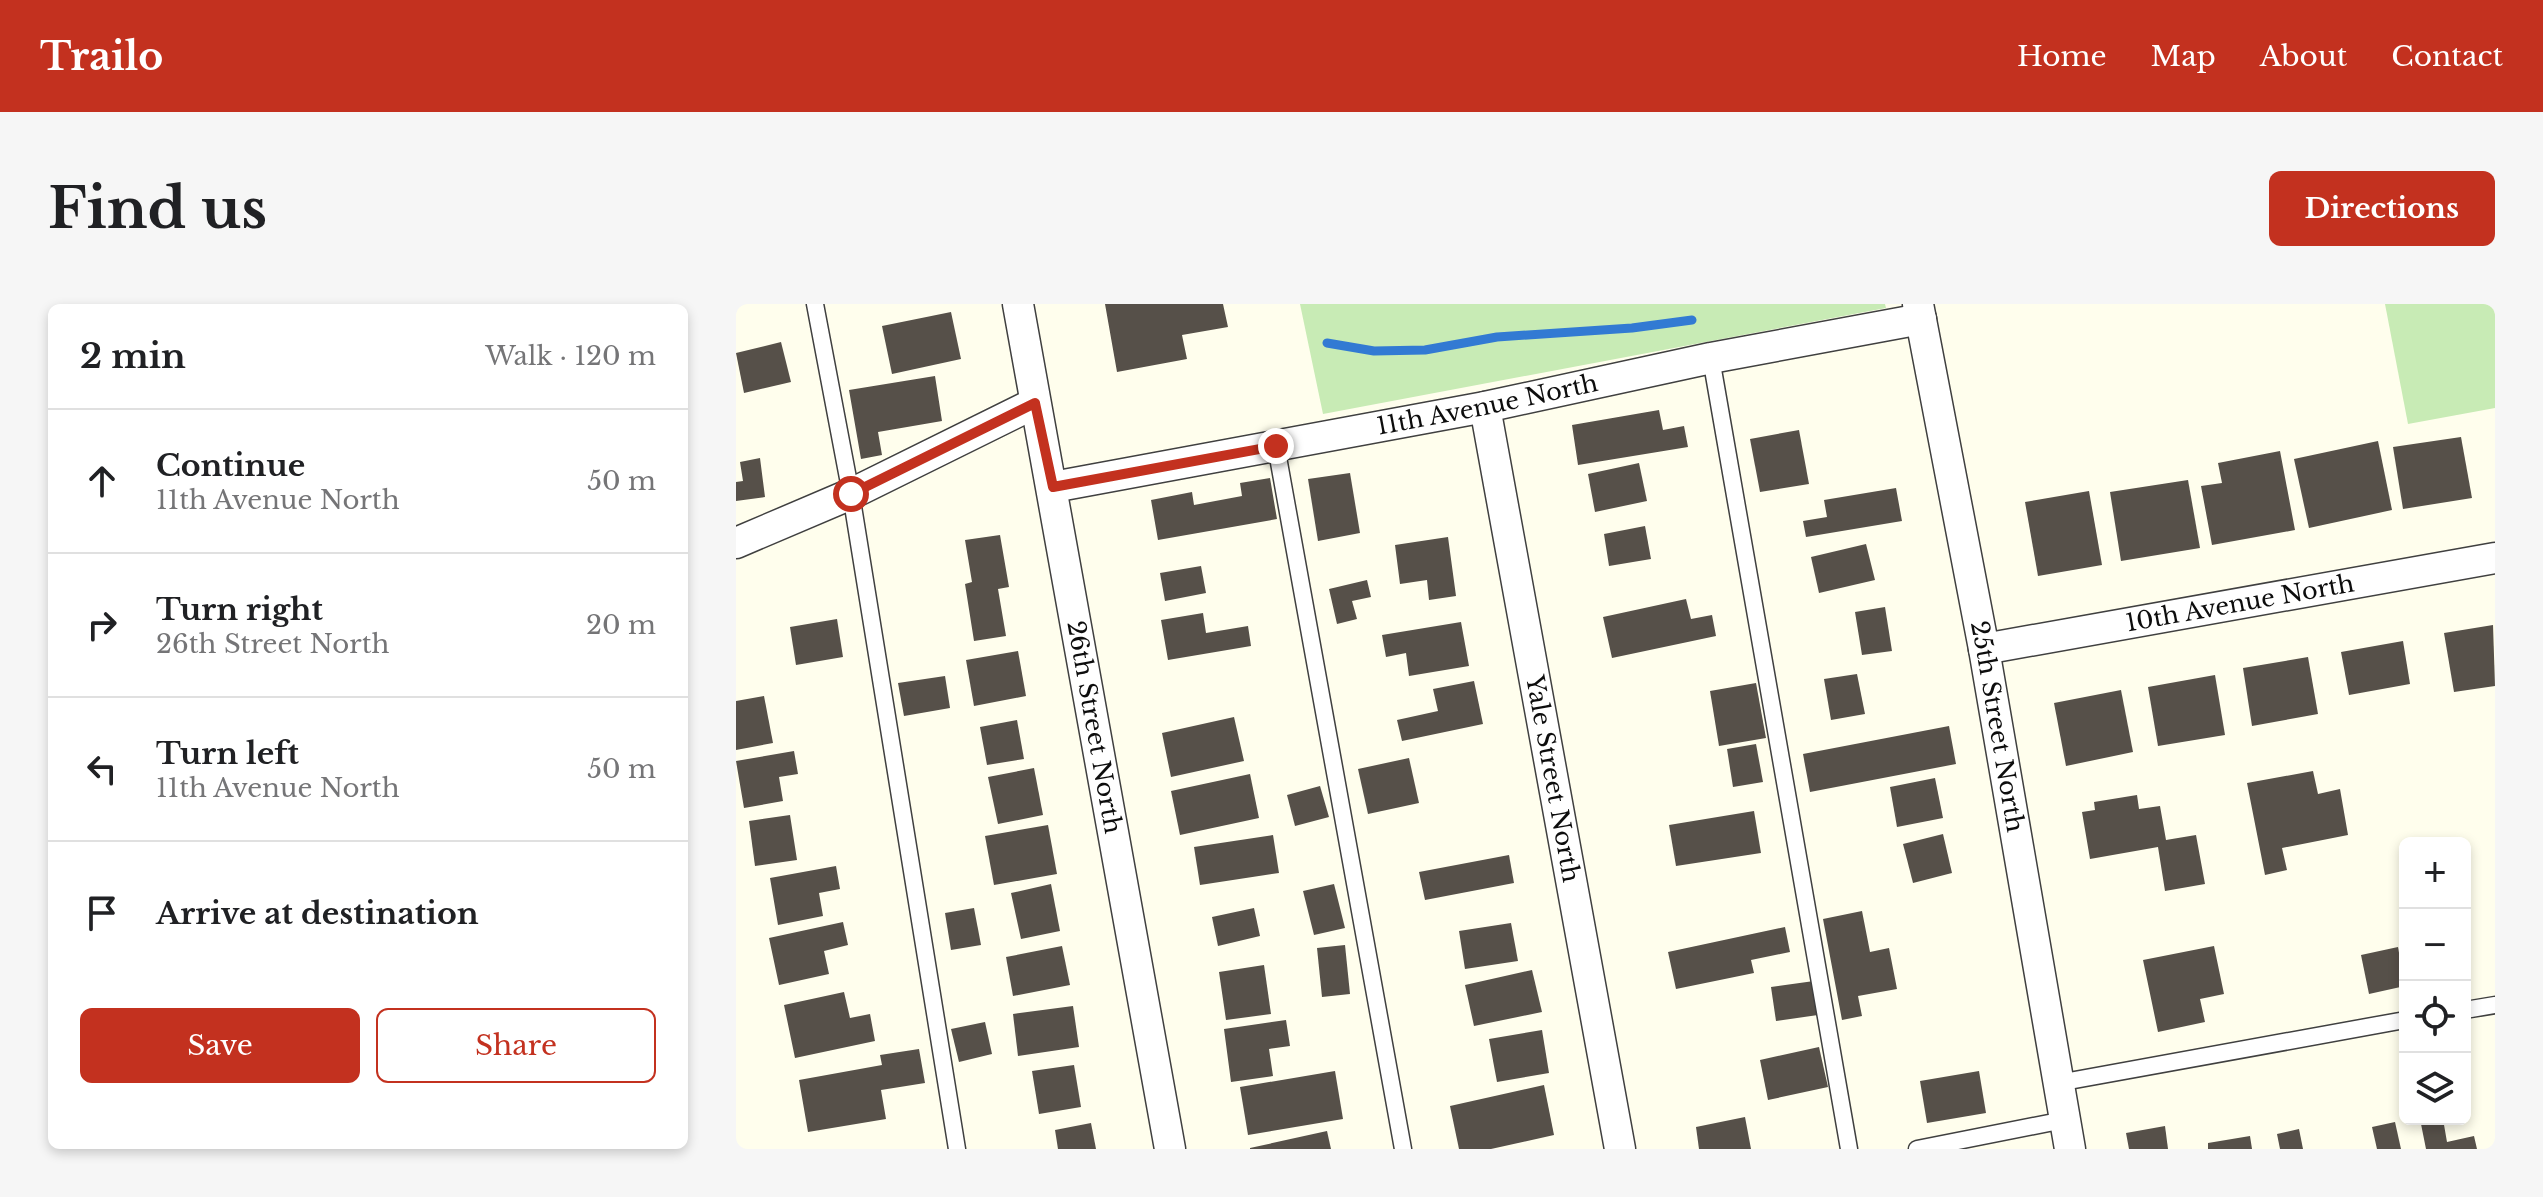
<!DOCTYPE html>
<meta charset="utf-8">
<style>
body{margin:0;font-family:"Libre Baskerville",serif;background:#f6f6f6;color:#202124}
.controls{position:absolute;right:24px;bottom:24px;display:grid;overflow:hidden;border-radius:12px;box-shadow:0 4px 12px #0003}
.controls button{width:72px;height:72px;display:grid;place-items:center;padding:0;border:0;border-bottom:2px solid #e0e0e0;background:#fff;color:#202124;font:40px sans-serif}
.stop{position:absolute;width:24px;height:24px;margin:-18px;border:6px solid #c3311f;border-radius:50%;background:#fff}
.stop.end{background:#c3311f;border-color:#fff;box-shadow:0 2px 8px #0008}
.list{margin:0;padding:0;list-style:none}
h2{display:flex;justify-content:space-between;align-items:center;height:104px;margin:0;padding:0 32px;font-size:34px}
h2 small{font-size:26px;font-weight:400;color:#757577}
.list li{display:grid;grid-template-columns:52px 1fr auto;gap:24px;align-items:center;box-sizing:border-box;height:144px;padding:0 32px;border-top:2px solid #e0e0e0}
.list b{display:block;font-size:30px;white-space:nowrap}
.list p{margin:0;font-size:26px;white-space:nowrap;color:#757577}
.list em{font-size:26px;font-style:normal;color:#757577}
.actions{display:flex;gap:16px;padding:24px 32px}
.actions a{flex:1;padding:18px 0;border:2px solid #c3311f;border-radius:12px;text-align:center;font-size:28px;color:#c3311f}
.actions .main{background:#c3311f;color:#fff}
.icon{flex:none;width:44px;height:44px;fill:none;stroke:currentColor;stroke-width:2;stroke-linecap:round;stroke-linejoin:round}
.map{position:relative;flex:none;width:1759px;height:845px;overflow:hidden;border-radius:12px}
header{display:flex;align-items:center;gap:48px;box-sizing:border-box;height:112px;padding:0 40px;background:#c3311f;color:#fff}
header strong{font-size:38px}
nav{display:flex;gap:44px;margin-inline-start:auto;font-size:28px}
.intro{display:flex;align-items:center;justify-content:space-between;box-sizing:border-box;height:192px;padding:0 48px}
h1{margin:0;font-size:56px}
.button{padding:20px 36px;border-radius:12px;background:#c3311f;color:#fff;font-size:28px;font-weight:700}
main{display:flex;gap:48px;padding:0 48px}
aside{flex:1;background:#fff;border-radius:12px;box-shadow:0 4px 12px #0003}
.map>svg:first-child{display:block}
.green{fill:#c8ebb5}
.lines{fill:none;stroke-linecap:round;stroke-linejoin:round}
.stream{stroke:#327ad3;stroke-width:9}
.building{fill:#565049}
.service-casing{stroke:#404040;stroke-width:19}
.minor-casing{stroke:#404040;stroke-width:33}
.service{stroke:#fff;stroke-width:16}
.minor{stroke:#fff;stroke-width:30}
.route{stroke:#c3311f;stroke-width:10}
.labels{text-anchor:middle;stroke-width:8;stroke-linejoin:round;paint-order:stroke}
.street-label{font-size:24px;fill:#0d0d0d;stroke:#fff}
</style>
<header>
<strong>Trailo</strong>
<nav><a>Home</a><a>Map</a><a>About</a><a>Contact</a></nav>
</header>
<div class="intro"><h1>Find us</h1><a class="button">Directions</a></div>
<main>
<aside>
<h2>2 min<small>Walk · 120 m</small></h2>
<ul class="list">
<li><svg class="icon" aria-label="ahead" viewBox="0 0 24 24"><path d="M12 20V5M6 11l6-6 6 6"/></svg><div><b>Continue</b><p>11th Avenue North</p></div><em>50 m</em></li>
<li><svg class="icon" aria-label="right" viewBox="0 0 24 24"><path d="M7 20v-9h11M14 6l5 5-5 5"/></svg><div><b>Turn right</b><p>26th Street North</p></div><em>20 m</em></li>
<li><svg class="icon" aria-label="left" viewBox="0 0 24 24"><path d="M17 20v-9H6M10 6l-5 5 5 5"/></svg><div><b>Turn left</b><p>11th Avenue North</p></div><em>50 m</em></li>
<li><svg class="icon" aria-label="arrive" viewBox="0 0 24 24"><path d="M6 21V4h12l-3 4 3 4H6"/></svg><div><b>Arrive at destination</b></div></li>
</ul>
<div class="actions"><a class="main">Save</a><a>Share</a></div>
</aside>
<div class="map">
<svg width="1759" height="845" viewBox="0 0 1759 845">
<rect width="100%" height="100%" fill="#fffeed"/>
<g class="green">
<path d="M 564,0 L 1149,0 L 1150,4 L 587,110 Z"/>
<path d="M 1649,0 L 1759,0 L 1759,104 L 1672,120 Z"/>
</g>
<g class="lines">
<path class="stream" d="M 591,39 L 638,47 L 689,46 L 761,33 L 896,24 L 956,16"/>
</g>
<g class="building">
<path d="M 369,0 L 487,0 L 492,23 L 446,31 L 451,55 L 381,68 Z"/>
<path d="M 215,8 L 225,55 L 156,70 L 146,22 Z"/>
<path d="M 45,38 L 55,78 L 8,89 L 0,49 Z"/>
<path d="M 199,72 L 206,117 L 142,128 L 146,151 L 125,155 L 113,86 Z"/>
<path d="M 923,106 L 927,126 L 948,122 L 952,143 L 842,161 L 836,121 Z"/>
<path d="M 1063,126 L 1073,180 L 1024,188 L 1014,135 Z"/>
<path d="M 1725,133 L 1736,194 L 1667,205 L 1657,143 Z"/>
<path d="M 1642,137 L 1656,206 L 1573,224 L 1558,155 Z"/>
<path d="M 1544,147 L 1559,226 L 1476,241 L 1465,182 L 1486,179 L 1482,159 Z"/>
<path d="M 24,154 L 29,193 L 0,197 L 0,178 L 7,177 L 4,158 Z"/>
<path d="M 903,159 L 911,197 L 859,208 L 852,170 Z"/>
<path d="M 614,169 L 624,229 L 582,237 L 572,175 Z"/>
<path d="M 534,174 L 541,215 L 422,236 L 415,196 L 456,188 L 458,201 L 506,192 L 504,179 Z"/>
<path d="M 1452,176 L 1464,244 L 1385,257 L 1374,188 Z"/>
<path d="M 1160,184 L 1166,217 L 1070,233 L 1067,217 L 1091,213 L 1088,196 Z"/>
<path d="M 1353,187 L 1366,261 L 1302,272 L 1289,198 Z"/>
<path d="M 909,222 L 915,255 L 873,262 L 868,230 Z"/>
<path d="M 264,231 L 273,283 L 262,285 L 270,332 L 238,337 L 229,280 L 236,278 L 229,236 Z"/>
<path d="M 712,233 L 720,292 L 693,296 L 691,276 L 664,280 L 659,241 Z"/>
<path d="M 1130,240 L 1139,276 L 1083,289 L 1075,253 Z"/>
<path d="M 465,262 L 470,289 L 429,297 L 424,269 Z"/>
<path d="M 631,276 L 635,293 L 616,297 L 621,315 L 601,320 L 593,285 Z"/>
<path d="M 950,295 L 955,315 L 976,311 L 980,332 L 876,354 L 867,313 Z"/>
<path d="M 1149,303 L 1156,347 L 1126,351 L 1119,308 Z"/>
<path d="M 467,309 L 470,329 L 512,322 L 515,342 L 432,356 L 425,316 Z"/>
<path d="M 101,315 L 107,353 L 60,361 L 54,323 Z"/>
<path d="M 725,318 L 733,362 L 673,372 L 670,349 L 650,353 L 646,331 Z"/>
<path d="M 1757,321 L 1759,382 L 1718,388 L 1708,329 Z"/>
<path d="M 1667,337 L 1674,380 L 1613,391 L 1605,348 Z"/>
<path d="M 282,347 L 290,392 L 238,402 L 230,356 Z"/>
<path d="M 1572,353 L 1582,410 L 1516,422 L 1507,364 Z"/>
<path d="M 1121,370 L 1129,410 L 1095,416 L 1088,375 Z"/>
<path d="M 1479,371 L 1489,431 L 1422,442 L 1412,383 Z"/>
<path d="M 209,372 L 214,404 L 168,412 L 162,379 Z"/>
<path d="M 738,377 L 747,420 L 666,437 L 661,416 L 702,407 L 697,385 Z"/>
<path d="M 1020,379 L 1030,434 L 983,442 L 974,387 Z"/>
<path d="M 1385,386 L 1397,448 L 1330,462 L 1318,399 Z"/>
<path d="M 28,392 L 37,439 L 0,446 L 0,397 Z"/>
<path d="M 498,413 L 508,457 L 435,473 L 426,429 Z"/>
<path d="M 281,416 L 288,455 L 251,461 L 244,423 Z"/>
<path d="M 1213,422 L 1220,460 L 1074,488 L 1067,450 Z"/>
<path d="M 1020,440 L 1027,478 L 997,483 L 991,445 Z"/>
<path d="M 58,447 L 62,470 L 43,473 L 47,497 L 8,504 L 0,457 Z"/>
<path d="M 673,454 L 683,499 L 632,510 L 622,465 Z"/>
<path d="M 298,464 L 307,511 L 262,520 L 252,473 Z"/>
<path d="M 1577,467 L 1582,490 L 1604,485 L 1612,531 L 1546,544 L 1551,566 L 1529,571 L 1511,479 Z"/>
<path d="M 514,470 L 523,514 L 444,531 L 435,487 Z"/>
<path d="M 1199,474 L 1207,514 L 1161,523 L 1154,483 Z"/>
<path d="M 584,482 L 593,513 L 559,522 L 551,491 Z"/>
<path d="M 1401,491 L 1403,505 L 1424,502 L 1430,536 L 1460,531 L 1469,580 L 1429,587 L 1422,543 L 1354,555 L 1346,508 L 1359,506 L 1358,498 Z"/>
<path d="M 1018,507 L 1025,549 L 940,562 L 933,521 Z"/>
<path d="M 54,511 L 61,556 L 19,562 L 13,517 Z"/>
<path d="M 312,521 L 321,570 L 258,581 L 249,532 Z"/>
<path d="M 1207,530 L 1216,569 L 1177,579 L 1167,540 Z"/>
<path d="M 537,531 L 543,569 L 464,581 L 458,543 Z"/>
<path d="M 773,551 L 778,579 L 689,596 L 683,568 Z"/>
<path d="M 100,562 L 104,585 L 83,589 L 87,612 L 42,621 L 34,574 Z"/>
<path d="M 315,580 L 324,627 L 285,635 L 275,589 Z"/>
<path d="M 598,580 L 609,624 L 578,631 L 567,587 Z"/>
<path d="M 238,604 L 245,641 L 215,646 L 209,609 Z"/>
<path d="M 518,604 L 524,632 L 482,642 L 476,613 Z"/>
<path d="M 1126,607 L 1134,648 L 1153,644 L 1161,685 L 1122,692 L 1126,712 L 1106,716 L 1087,615 Z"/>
<path d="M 107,618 L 112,641 L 88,647 L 93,670 L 43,681 L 33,634 Z"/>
<path d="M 775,619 L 782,657 L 729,665 L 723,627 Z"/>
<path d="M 1049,623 L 1054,648 L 1015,656 L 1018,669 L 940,685 L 932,648 Z"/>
<path d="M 609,641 L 614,690 L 586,693 L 581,644 Z"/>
<path d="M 326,642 L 334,681 L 277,692 L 270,653 Z"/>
<path d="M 1478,642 L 1488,690 L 1464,695 L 1469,718 L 1422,728 L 1407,656 Z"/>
<path d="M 1662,643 L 1669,682 L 1633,690 L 1625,651 Z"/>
<path d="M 528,661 L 535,710 L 490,716 L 483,668 Z"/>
<path d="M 796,666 L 806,708 L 738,722 L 729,681 Z"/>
<path d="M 1078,677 L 1082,711 L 1040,717 L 1035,683 Z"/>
<path d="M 108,688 L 114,714 L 134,710 L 139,737 L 59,754 L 48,701 Z"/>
<path d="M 337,702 L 343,743 L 282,752 L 277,710 Z"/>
<path d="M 550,716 L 554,742 L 533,745 L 537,772 L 495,778 L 488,725 Z"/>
<path d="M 249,718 L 256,750 L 223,758 L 215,725 Z"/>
<path d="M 806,726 L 813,769 L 761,778 L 753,735 Z"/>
<path d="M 1083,743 L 1092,783 L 1032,796 L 1024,756 Z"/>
<path d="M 183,745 L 189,779 L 145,786 L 150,815 L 72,828 L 63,776 L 146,761 L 144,751 Z"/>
<path d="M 338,761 L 345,803 L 303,810 L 296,767 Z"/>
<path d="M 599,767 L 607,815 L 512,831 L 504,783 Z"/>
<path d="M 1243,767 L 1250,809 L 1191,819 L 1184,777 Z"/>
<path d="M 808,781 L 818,831 L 755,845 L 723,845 L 714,802 Z"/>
<path d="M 1009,813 L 1015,845 L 963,845 L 960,823 Z"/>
<path d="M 1684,815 L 1707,815 L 1711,838 L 1738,832 L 1741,845 L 1690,845 Z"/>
<path d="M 1659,818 L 1665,845 L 1641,845 L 1636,823 Z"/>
<path d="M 355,819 L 360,845 L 322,845 L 319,826 Z"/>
<path d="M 1429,822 L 1432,845 L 1393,845 L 1390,829 Z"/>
<path d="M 1563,825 L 1567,845 L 1544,845 L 1541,830 Z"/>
<path d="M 591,827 L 595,845 L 514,845 L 514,844 Z"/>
<path d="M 1514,832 L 1516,845 L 1472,845 L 1472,839 Z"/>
</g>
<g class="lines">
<g class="service-casing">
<g id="service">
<path d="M 79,0 L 115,190 L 221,845"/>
<path d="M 975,54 L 1113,845"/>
<path d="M 540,142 L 667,845"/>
<path d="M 1729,706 L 1759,701"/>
<path d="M 1322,779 L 1669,716"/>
<path d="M 1181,845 L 1328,816"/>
</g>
</g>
<g class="minor-casing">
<g id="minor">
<path id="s1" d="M 282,0 L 434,845"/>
<path id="s2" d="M 1182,0 L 1248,345 L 1334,845"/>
<path id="s3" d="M 749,103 L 884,845"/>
<path id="s4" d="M 317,183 L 749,103 L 975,54 L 1185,15"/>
<path d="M 0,239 L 115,190 L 299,99"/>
<path id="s5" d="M 1248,345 L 1759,254"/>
</g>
</g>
<use href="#service" class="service"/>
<use href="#minor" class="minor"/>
</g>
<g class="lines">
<path class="route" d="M 115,190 L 299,99 L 317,183 L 540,142"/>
</g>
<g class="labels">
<g class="street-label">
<text dy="8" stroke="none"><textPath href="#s4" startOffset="442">11th Avenue North</textPath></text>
<text dy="8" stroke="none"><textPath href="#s5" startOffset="260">10th Avenue North</textPath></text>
<text dy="8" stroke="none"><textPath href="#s1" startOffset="430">26th Street North</textPath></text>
<text dy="8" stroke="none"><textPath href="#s2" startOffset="430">25th Street North</textPath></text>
<text dy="8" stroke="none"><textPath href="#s3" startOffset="378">Yale Street North</textPath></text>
</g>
</g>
</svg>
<div class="controls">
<button>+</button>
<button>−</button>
<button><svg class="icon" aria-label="locate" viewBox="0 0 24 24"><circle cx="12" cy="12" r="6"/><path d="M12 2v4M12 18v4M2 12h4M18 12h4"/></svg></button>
<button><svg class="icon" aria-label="layers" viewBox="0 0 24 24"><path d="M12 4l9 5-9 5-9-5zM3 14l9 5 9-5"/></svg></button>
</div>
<div class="stop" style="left:115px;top:190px"></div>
<div class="stop end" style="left:540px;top:142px"></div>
</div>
</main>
